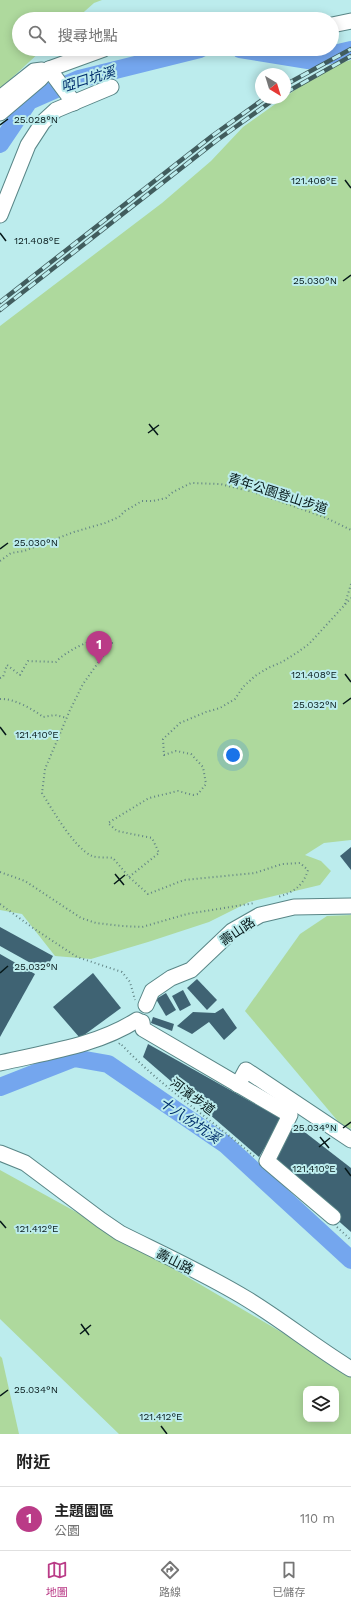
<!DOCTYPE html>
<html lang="zh-TW">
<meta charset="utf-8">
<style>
body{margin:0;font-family:"Work Sans","Noto Sans TC",sans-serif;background:#f6f6f6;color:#222}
.controls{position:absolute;right:12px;bottom:12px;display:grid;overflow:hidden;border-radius:8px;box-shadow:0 2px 10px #0003}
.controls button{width:36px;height:36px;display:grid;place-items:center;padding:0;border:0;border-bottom:1px solid #e0e0e0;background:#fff;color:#222;font:20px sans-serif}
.compass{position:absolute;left:255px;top:68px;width:36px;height:36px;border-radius:50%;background:#fff;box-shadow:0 2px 10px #0003;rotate:142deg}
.you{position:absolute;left:233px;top:755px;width:14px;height:14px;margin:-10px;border:3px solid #fff;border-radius:50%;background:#1a73e8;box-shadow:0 0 0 6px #1a73e833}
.badge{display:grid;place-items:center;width:26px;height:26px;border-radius:50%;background:#ba3b87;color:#fff;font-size:13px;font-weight:700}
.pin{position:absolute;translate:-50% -33px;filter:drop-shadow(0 1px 2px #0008)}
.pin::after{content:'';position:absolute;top:21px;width:14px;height:12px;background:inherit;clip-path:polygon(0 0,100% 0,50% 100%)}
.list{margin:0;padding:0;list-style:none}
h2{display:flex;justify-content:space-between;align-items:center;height:52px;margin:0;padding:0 16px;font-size:17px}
h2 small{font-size:13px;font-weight:400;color:#767676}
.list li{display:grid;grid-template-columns:26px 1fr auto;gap:12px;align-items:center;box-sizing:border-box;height:64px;padding:0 16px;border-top:1px solid #e0e0e0}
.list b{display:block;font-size:15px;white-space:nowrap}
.list p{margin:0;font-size:13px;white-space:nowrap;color:#767676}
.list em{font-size:13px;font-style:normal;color:#767676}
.icon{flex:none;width:22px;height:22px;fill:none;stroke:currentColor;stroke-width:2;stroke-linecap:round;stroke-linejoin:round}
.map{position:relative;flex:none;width:351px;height:1434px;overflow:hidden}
.search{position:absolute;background:#fff;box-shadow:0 2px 10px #0003;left:12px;right:12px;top:12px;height:44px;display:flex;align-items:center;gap:10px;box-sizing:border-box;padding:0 14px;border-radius:22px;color:#767676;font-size:15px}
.sheet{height:116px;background:#fff}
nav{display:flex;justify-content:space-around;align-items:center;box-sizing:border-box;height:56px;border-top:1px solid #e0e0e0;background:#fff;font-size:11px;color:#767676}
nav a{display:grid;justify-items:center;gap:2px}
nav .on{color:#ba3b87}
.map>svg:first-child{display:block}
.green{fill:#aed99d;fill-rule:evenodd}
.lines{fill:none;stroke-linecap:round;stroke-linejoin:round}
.river{stroke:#74a6ee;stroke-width:18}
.building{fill:#3f6373}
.minor-casing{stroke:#598687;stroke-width:17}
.path{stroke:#628485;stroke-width:2;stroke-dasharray:1 3;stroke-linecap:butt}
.minor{stroke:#fff;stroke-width:15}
.rail-casing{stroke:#415d5e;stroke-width:4.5}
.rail{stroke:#bceced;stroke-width:3;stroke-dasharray:9;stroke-linecap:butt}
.ticks{fill:none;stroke:#061819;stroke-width:1.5}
.labels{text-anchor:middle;stroke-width:4;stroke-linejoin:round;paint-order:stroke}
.street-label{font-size:13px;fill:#061819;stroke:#bceced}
.water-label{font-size:14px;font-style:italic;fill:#002e6c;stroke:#bceced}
.ticks-label{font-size:10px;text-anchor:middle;fill:#061819;stroke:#bceced;stroke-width:4;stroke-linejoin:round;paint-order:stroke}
</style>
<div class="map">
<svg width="351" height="1434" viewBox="0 0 351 1434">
<rect width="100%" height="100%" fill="#bceced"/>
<g class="green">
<path d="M 0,0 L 102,0 L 94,3 L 76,19 L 19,19 L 19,49 L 43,49 L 0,89 Z"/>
<path d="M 351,60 L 351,840 L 324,843 L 305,855 L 321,861 L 331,871 L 320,885 L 249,902 L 209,922 L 148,942 L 91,959 L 55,956 L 22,914 L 0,910 L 0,326 L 162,203 L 211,161 L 243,127 L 327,67 Z"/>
<path d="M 351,915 L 351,1128 L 347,1132 L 245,1011 L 300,934 L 327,916 Z"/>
<path d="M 0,1170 L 87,1218 L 351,1373 L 351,1434 L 119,1434 L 0,1319 ZM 306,1389 L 336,1389 L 336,1419 L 306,1419 Z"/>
<path d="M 0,1356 L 2,1358 L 19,1434 L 0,1434 Z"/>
</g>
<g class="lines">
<g class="river">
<path d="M 240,49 L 308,60 L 351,50"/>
<path d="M 0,144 L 29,101 L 79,79 L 200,49"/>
<path d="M 0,1087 L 74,1058 L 108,1064 L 225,1144 L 351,1260"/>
</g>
</g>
<g class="building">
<path d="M 351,847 L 351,870 L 340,856 Z"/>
<path d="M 0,927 L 53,956 L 45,971 L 0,946 Z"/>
<path d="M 0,954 L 35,974 L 0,1037 Z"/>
<path d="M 93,973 L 121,1008 L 80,1038 L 53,1007 Z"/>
<path d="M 197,979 L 217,1000 L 207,1010 L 187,988 Z"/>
<path d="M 183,990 L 191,1005 L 180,1011 L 172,996 Z"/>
<path d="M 166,993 L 176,1010 L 166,1016 L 156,999 Z"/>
<path d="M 223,1008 L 237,1028 L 224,1040 L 209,1022 L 192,1034 L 177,1026 L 193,1012 L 215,1013 Z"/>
<path d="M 153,1017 L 174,1024 L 172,1031 L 151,1023 Z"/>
<path d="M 148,1044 L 282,1119 L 259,1157 L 143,1057 Z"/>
<path d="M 293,1123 L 351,1168 L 351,1232 L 273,1163 Z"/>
</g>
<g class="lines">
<g class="minor-casing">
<g id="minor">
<path d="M 332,25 L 351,21"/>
<path d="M 49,69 L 74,103"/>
<path d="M 0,98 L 34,71 L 42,70"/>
<path d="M 0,113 L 40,79 L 49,69 L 104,49"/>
<path d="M 0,215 L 28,145 L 43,122 L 56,110 L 111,87"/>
<path d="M 146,1005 L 152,991 L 171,978 L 191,970 L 232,931 L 260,915 L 294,907 L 351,906"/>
<path d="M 142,1022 L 143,1029 L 290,1115 L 267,1161 L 333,1217"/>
<path d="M 0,1063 C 47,1052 96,1046 137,1020"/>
<path d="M 238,1085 L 246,1070 L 351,1140"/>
<path d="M 0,1153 L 25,1163 L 101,1220 L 120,1233 C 162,1254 206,1274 247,1299 C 283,1321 315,1347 351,1369"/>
</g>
</g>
<g class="path">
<path d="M 0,561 L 11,553 L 24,551 L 74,532 L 105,523 L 119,517 L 125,511 L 142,501 L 153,501 L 166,498 L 173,492 L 191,483 L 220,484 L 253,492 L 324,517 L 351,530"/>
<path d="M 345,604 L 351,584"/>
<path d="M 0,678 L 3,677 L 7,665 L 20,675 L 28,661 L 56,662 C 63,653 96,635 108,639 C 109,640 111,642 112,643 L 83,684 L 70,710 L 45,769 L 42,793 C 52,809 74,848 92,856 C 97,858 107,857 113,858 L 129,877 L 148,894 L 184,880 L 255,873 L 282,864 L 300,863 L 308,870 C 303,886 294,892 278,897"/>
<path d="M 0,699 C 13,698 33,709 43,717 L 55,715 L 67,718"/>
<path d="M 0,872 L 25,881 L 81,918 L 96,923 L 122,926 L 142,927 L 187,914 L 255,903"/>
<path d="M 129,877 L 159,853 L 152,838 L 117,831 L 108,823 L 149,798 L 178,791 L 193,795 L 198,794 L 206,784 L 203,767 L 191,754 L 176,751 L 164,755 L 163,739 L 180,723 L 206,712 L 220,708 L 235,699 L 243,687 L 255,676 L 268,668 L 282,662 L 298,652 L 309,644 L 351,598"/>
<path d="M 0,904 L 33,928 L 77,957 L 122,972 L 130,982 L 135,1000"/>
<path d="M 119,1044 L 120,1043 C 161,1087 211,1119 256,1158"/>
<path d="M 337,1227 L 351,1240"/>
</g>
<use href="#minor" class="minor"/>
<g class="rail-casing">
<g id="rail">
<path d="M 285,85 L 351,49"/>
<path d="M 285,93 L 351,56"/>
<path d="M 0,302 L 212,136 L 265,98"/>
<path d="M 0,310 L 216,141 L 276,98"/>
</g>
</g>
<use href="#rail" class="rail"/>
</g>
<path class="ticks" d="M 0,125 L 8,119M 345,180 L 351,188M 0,233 L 6,241M 343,281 L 351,275M 149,424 L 158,435M 148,433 L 159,425M 0,549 L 8,543M 345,674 L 351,682M 343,704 L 351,698M 0,727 L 6,735M 115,874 L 124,885M 114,884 L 125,875M 0,973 L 8,966M 343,1128 L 351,1122M 320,1137 L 329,1148M 319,1147 L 330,1138M 345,1168 L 351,1176M 0,1221 L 6,1228M 81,1324 L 89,1335M 80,1334 L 91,1325M 0,1396 L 8,1390M 161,1426 L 167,1434"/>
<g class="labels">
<g class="street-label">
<text transform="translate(278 493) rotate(18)" y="5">青年公園登山步道</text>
<text transform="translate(237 931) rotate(-34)" y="5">壽山路</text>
<text transform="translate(193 1096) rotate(37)" y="5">河濱步道</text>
<text transform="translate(175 1261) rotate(27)" y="5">壽山路</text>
</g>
<g class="water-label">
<text transform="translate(88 79) rotate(-17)" y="5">啞口坑溪</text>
<text transform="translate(190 1120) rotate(34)" y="5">十八份坑溪</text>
</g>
</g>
<g class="ticks-label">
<text x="36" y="123">25.028°N</text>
<text x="314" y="184">121.406°E</text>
<text x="37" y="244">121.408°E</text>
<text x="315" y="284">25.030°N</text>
<text x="36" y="546">25.030°N</text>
<text x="314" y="678">121.408°E</text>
<text x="315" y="708">25.032°N</text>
<text x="37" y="738">121.410°E</text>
<text x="36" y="970">25.032°N</text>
<text x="315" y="1131">25.034°N</text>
<text x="314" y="1172">121.410°E</text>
<text x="37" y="1232">121.412°E</text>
<text x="36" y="1393">25.034°N</text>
<text x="161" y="1420">121.412°E</text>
</g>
</svg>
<div class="controls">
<button><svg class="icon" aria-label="layers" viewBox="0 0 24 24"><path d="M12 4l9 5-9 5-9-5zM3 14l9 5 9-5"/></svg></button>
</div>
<svg class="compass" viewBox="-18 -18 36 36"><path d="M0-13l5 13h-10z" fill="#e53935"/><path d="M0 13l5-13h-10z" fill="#767676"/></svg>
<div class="you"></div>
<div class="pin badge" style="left:99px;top:664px">1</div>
<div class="search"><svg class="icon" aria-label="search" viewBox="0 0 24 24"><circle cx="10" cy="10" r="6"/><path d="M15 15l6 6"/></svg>搜尋地點</div>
</div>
<section class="sheet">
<h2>附近<small></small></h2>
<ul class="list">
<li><span class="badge">1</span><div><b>主題園區</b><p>公園</p></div><em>110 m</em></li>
</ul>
</section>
<nav>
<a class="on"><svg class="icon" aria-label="map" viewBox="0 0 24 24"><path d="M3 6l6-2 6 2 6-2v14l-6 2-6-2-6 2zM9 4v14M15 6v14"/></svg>地圖</a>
<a><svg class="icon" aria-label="directions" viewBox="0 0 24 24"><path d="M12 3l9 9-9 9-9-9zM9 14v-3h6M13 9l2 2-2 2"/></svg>路線</a>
<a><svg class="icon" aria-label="saved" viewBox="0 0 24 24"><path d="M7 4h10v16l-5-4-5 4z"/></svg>已儲存</a>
</nav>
